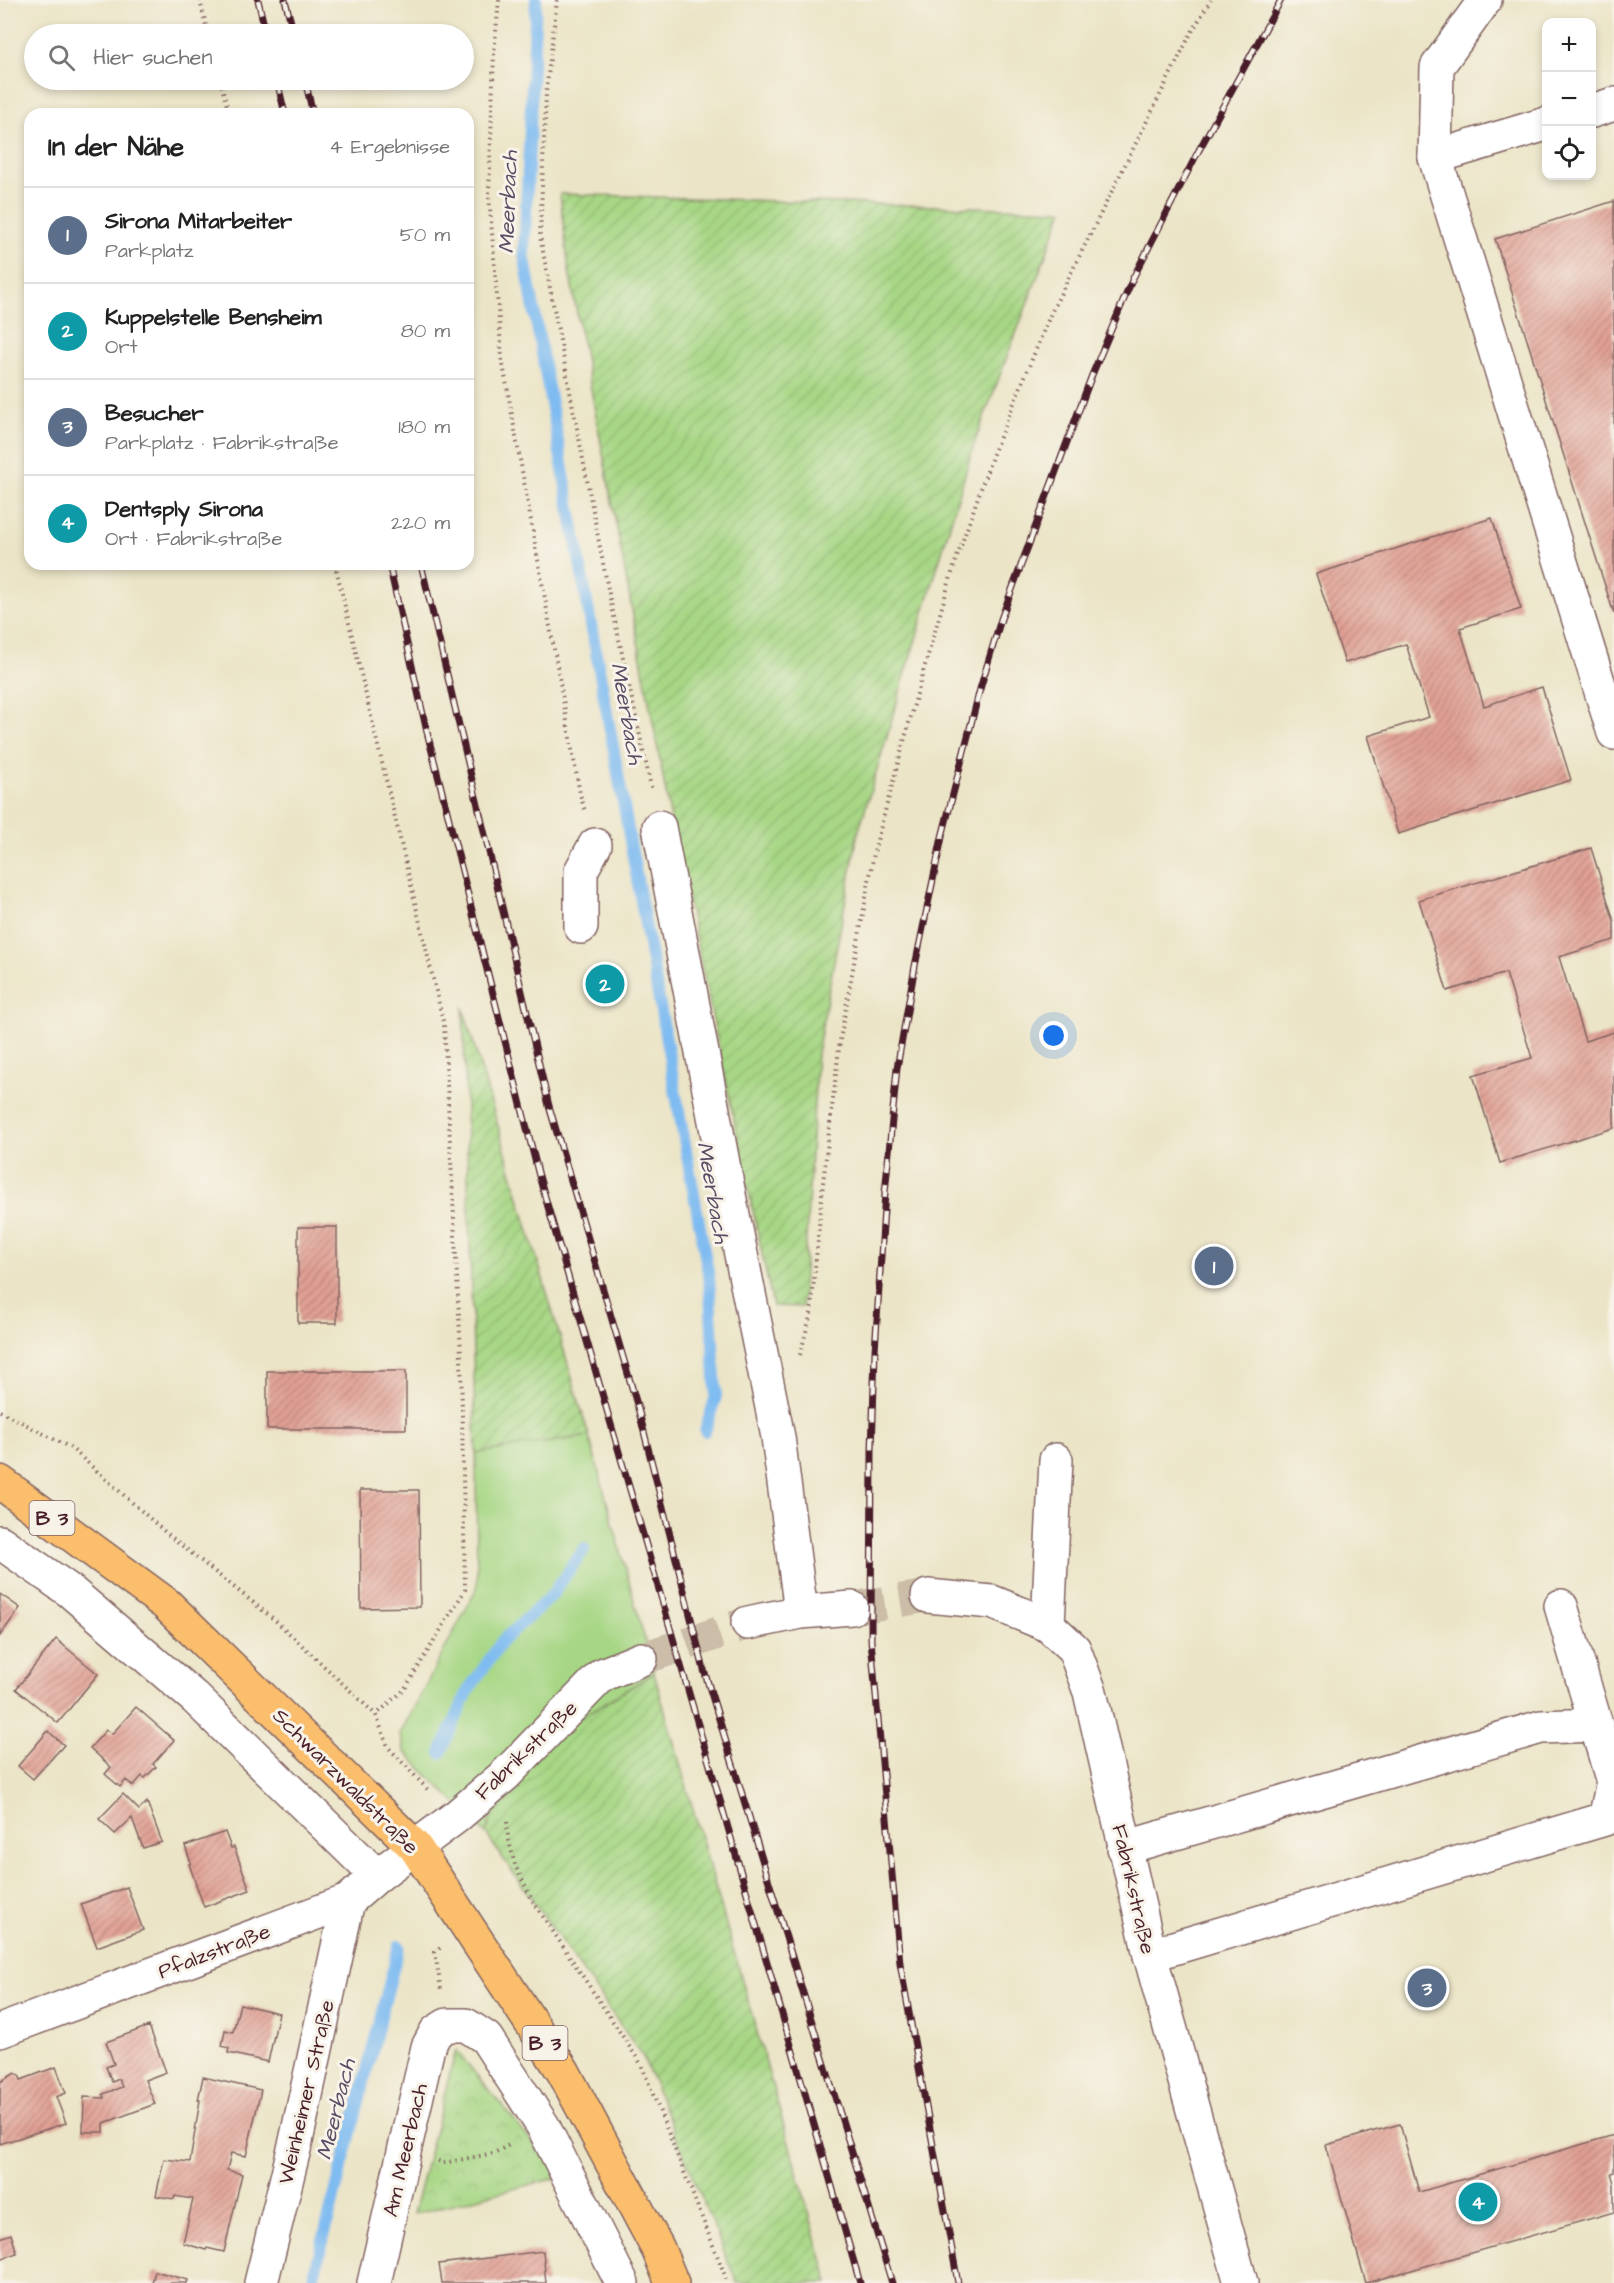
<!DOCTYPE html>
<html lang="de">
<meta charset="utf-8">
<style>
body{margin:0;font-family:"Architects Daughter",sans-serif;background:#f2f2f2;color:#222}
.controls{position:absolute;right:18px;top:18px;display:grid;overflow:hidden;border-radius:12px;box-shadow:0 3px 9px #0003}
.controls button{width:54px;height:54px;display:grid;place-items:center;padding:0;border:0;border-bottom:2px solid #e0e0e0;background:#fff;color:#222;font:30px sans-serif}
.you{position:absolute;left:1054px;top:1036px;width:21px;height:21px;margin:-15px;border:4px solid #fff;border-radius:50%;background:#1a73e8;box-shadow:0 0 0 9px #1a73e833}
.badge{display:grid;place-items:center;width:39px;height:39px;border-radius:50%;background:#b45309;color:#fff;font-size:20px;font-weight:700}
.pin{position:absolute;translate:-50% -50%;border:3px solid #fff;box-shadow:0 2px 6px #0006}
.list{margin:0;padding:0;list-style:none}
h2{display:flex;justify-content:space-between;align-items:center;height:78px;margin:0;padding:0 24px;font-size:26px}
h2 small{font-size:20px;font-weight:400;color:#767676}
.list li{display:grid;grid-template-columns:39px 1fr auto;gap:18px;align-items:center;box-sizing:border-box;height:96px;padding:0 24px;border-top:2px solid #e0e0e0}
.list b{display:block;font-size:22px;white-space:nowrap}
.list p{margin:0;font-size:20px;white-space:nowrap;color:#767676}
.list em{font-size:20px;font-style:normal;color:#767676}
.icon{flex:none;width:33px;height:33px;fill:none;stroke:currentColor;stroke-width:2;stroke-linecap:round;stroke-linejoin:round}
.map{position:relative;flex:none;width:1614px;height:2283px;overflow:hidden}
.search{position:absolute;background:#fff;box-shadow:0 3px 9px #0003;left:24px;top:24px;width:450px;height:66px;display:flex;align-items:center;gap:15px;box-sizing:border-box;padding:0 21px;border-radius:33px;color:#767676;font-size:22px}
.panel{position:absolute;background:#fff;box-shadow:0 3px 9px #0003;left:24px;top:108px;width:450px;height:462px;border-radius:18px}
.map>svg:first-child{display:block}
.grass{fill:#a7d785;stroke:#787b58;stroke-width:1.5}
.park{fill:url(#park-crowns);stroke:#787b58;stroke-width:1.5}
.garden{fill:url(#garden-furrows);stroke:#787b58;stroke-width:1.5}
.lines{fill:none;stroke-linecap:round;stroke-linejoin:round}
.stream{stroke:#7ebbf1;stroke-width:12}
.building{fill:url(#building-hatch)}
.minor-tunnel{stroke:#cbbda7;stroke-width:33;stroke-dasharray:33 16;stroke-linecap:butt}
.minor-casing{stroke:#826461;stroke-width:36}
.major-casing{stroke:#826461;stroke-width:36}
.path{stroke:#826461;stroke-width:4;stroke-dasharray:1.5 4.5;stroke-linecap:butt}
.minor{stroke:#fff;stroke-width:33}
.major{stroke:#fabe6d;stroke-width:33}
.rail-casing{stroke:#4a1f2b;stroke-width:7}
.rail{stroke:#f7f3e8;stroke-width:4.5;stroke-dasharray:14;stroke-linecap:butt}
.labels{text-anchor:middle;stroke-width:6;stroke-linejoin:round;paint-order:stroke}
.shield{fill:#f7f3e8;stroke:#7e5f64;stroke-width:1.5}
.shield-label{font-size:20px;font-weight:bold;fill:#4a1f2b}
.street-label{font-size:21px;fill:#4a1f2b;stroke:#f7f3e8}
.water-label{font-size:22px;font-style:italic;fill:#5a4e66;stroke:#f7f3e8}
</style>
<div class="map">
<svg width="1614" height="2283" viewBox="0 0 1614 2283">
<defs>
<pattern id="park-crowns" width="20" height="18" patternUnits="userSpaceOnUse" patternTransform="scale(1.5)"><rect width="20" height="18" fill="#a7d785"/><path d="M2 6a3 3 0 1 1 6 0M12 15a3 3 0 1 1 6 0" fill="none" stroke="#91b873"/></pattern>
<pattern id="garden-furrows" width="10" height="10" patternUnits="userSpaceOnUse" patternTransform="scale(1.5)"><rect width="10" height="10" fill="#a7d785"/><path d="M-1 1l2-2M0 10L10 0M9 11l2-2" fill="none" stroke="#91b873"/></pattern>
<pattern id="building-hatch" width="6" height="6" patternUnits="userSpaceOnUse" patternTransform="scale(1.5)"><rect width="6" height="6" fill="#e1a094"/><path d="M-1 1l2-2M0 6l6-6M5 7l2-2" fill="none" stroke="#b88279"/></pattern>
</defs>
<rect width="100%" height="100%" fill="#f7f3e8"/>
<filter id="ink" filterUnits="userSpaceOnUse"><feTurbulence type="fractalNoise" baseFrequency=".0167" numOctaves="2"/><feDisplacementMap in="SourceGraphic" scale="12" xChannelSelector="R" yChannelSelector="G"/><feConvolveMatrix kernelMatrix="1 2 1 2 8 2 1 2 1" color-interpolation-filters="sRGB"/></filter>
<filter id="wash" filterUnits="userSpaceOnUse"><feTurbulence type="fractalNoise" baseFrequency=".008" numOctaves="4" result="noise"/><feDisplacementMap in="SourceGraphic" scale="24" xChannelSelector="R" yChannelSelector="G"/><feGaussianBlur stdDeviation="1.35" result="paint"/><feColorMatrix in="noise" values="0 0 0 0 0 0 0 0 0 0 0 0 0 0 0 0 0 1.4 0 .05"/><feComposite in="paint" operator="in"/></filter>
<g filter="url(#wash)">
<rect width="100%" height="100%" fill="#ebe4c6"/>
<path class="grass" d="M 589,1436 L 654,1673 L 554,1734 L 495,1805 L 486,1834 L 405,1752 L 400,1734 L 477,1588 L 476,1453 Z"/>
<path class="park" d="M 456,2050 L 561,2177 L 413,2214 Z"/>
<g class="garden">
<path d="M 560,194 L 1063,210 L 975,441 L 858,833 L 817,1053 L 802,1307 L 773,1306 L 671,820 L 569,271 Z"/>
<path d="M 463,1007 L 589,1436 L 476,1453 Z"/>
<path d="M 654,1673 L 829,2283 L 737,2283 L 643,2057 L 486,1834 L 495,1805 L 554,1734 Z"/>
</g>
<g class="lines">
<g class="stream">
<path d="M 536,0 L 524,254 L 709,1277 L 716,1396 L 705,1431"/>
<path d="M 441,1753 L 468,1691 L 502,1641 L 552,1595 L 584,1549"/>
<path d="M 312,2283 L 399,1946"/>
</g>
</g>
<g id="blocks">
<g class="building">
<path d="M 1614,201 L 1614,614 L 1495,239 Z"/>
<path d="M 1492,518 L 1521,609 L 1460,628 L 1484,706 L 1542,687 L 1571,780 L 1398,834 L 1368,736 L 1429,717 L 1406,644 L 1345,663 L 1316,574 Z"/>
<path d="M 1591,848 L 1614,921 L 1614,940 L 1559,957 L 1585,1041 L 1614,1032 L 1614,1128 L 1500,1163 L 1473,1075 L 1532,1058 L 1506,973 L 1447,991 L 1419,900 Z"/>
<path d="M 613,971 L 617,994 L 597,997 L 594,974 Z"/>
<rect x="298" y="1227" width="39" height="96"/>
<rect x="267" y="1371" width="139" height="58"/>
<path d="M 360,1490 L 419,1490 L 420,1607 L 361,1608 Z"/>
<path d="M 0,1594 L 20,1608 L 0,1636 Z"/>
<path d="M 56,1639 L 98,1674 L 58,1723 L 16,1689 Z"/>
<path d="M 136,1707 L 174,1740 L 153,1764 L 156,1767 L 145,1778 L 142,1776 L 133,1786 L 126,1780 L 120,1787 L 105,1774 L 111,1767 L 90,1748 L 106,1730 L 112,1734 Z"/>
<path d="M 48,1731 L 64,1745 L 33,1779 L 18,1766 Z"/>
<path d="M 123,1794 L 139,1810 L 147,1802 L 162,1842 L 143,1848 L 132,1818 L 115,1834 L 99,1819 Z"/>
<path d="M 225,1832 L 231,1848 L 234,1847 L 250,1890 L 204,1907 L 189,1864 L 191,1863 L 185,1846 Z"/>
<path d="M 127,1887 L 143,1930 L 97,1947 L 81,1904 Z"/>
<path d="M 240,2004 L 279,2013 L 268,2062 L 228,2053 L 229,2048 L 222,2046 L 225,2030 L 233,2032 Z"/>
<path d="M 149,2026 L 166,2072 L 145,2080 L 155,2104 L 104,2123 L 104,2132 L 83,2132 L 84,2097 L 104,2098 L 103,2094 L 122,2087 L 119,2079 L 112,2082 L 106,2067 L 114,2064 L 106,2042 Z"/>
<path d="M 56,2067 L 66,2093 L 56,2097 L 66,2123 L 0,2144 L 0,2082 L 15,2073 L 19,2075 L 21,2080 Z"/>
<path d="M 203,2077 L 261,2090 L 246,2156 L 231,2153 L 227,2170 L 242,2174 L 224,2252 L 207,2248 L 206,2250 L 183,2243 L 193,2199 L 175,2196 L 174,2199 L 156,2196 L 164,2159 L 190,2162 L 200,2100 L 198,2100 Z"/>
<path d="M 1400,2124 L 1419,2192 L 1614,2135 L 1614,2172 L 1611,2173 L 1614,2183 L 1614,2212 L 1366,2283 L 1326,2145 Z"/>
<path d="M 11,2234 L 17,2253 L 0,2259 L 0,2238 Z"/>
<path d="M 543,2251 L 546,2283 L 442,2283 L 439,2264 Z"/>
<path d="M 155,2271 L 188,2280 L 187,2283 L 152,2283 Z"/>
</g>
</g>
</g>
<g filter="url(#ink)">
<use href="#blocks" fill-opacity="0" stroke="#826461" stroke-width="1.5"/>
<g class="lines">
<g class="minor-tunnel">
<path d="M 852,1608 L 928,1596"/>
<path d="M 641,1659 L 748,1623"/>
</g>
<g class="minor-casing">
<g id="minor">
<path d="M 1485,0 L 1437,67 L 1435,157 L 1614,733"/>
<path d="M 1592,111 L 1614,104"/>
<path d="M 1435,157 L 1546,124"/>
<path d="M 659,827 L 731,1205 L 778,1437 L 801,1612"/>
<path d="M 581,927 L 581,871 L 595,845"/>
<path d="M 0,1542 L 70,1591 L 195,1698 L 377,1876"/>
<path d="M 928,1596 L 992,1602 L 1048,1625 L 1074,1649 L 1090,1692 L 1150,1955 L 1241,2283"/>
<path d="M 1561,1606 L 1596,1725"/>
<path d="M 748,1623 L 801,1612 L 852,1608"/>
<path d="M 1048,1625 L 1056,1460"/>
<path d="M 1124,1848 L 1541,1727 L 1596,1725 L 1613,1782 L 1605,1819 L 1150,1955"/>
<path d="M 0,2031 L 348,1901 L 377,1876 L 457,1816 L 505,1775 L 602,1675 L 641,1659"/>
<path d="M 261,2283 L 296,2141 L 348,1901"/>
<path d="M 374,2283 L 428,2047 L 436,2032 L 447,2025 L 466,2025 L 486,2038 L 543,2126 L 622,2283"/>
</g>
</g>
<g class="major-casing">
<path id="major" d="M 0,1482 L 166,1604 L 415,1847 L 563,2071 L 658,2249 L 672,2283"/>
</g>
<g class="path">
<path d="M 200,0 L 208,34"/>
<path d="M 499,0 L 494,53 L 489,195 L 502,359 L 580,794 L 585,811"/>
<path d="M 557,0 L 546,93 L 540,236 L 608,589 L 652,791"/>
<path d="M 220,80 L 229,114"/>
<path d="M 335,564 L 444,1025 L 461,1354 L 465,1590 L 404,1690 L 376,1715"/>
<path d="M 800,1355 L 811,1313 L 823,1183 L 840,1040 L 875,848 L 921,679 L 954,566 L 993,454 L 1051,313 L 1190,35 L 1211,0"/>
<path d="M 0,1411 L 71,1448 L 165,1532 L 275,1620 L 376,1715 L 388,1747 L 430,1792"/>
<path d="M 507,1822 L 508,1837 L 515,1865 L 532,1900 L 641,2064 L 728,2283"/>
<path d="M 440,1948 L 435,1952 L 441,1989"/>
<path d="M 438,2161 L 444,2163 L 494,2153 L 511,2144"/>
</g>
<use href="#minor" class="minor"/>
<use href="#major" class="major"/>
<g class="rail-casing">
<g id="rail">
<path d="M 258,0 L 266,34"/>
<path d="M 285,0 L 294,34"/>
<path d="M 277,80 L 285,114"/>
<path d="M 305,80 L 313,114"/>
<path d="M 389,564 L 427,732 L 539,1176 L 860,2283"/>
<path d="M 421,564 L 549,1106 L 638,1408 L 704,1670 L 892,2283"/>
<path d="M 958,2283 L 900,1963 L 871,1640 L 872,1451 L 875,1351 L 885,1193 L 897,1068 L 915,966 L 942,837 L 980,689 L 1001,619 L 1092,375 L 1133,278 L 1199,150 L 1281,0"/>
</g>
</g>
<use href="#rail" class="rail"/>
</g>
</g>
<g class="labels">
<g class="shield">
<rect x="29.5" y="1501" width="45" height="34" rx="4.5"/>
<rect x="522.5" y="2026" width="45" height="34" rx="4.5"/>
</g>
<g class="shield-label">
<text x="52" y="1525">B 3</text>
<text x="545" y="2050">B 3</text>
</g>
<g class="street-label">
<text transform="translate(526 1750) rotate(-44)" y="7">Fabrikstraße</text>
<text transform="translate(346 1781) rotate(45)" y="7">Schwarzwaldstraße</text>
<text transform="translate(1134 1889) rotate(77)" y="7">Fabrikstraße</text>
<text transform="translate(214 1951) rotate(-21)" y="7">Pfalzstraße</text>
<text transform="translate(306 2092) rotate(-77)" y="7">Weinheimer Straße</text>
<text transform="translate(405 2150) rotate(-77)" y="7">Am Meerbach</text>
</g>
<g class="water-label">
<text transform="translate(507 202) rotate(-88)" y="8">Meerbach</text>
<text transform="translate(628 713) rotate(80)" y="8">Meerbach</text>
<text transform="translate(714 1192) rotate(80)" y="8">Meerbach</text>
<text transform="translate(335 2109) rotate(-76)" y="8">Meerbach</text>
</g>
</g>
</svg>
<div class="controls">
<button>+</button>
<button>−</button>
<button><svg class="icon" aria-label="locate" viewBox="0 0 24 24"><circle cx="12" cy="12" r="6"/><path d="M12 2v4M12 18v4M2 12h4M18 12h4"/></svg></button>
</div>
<div class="you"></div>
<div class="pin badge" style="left:1214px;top:1266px;background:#5c6f8a">1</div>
<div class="pin badge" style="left:605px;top:984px;background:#0f9aa8">2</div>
<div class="pin badge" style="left:1427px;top:1988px;background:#5c6f8a">3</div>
<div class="pin badge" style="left:1478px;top:2202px;background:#0f9aa8">4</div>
<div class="search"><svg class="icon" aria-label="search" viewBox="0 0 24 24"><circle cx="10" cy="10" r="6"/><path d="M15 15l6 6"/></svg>Hier suchen</div>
<section class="panel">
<h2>In der Nähe<small>4 Ergebnisse</small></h2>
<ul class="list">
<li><span class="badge" style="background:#5c6f8a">1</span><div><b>Sirona Mitarbeiter</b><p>Parkplatz</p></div><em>50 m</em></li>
<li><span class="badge" style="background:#0f9aa8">2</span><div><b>Kuppelstelle Bensheim</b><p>Ort</p></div><em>80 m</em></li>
<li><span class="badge" style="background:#5c6f8a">3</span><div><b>Besucher</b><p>Parkplatz · Fabrikstraße</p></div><em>180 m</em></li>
<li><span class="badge" style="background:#0f9aa8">4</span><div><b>Dentsply Sirona</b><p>Ort · Fabrikstraße</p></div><em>220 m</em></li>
</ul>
</section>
</div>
